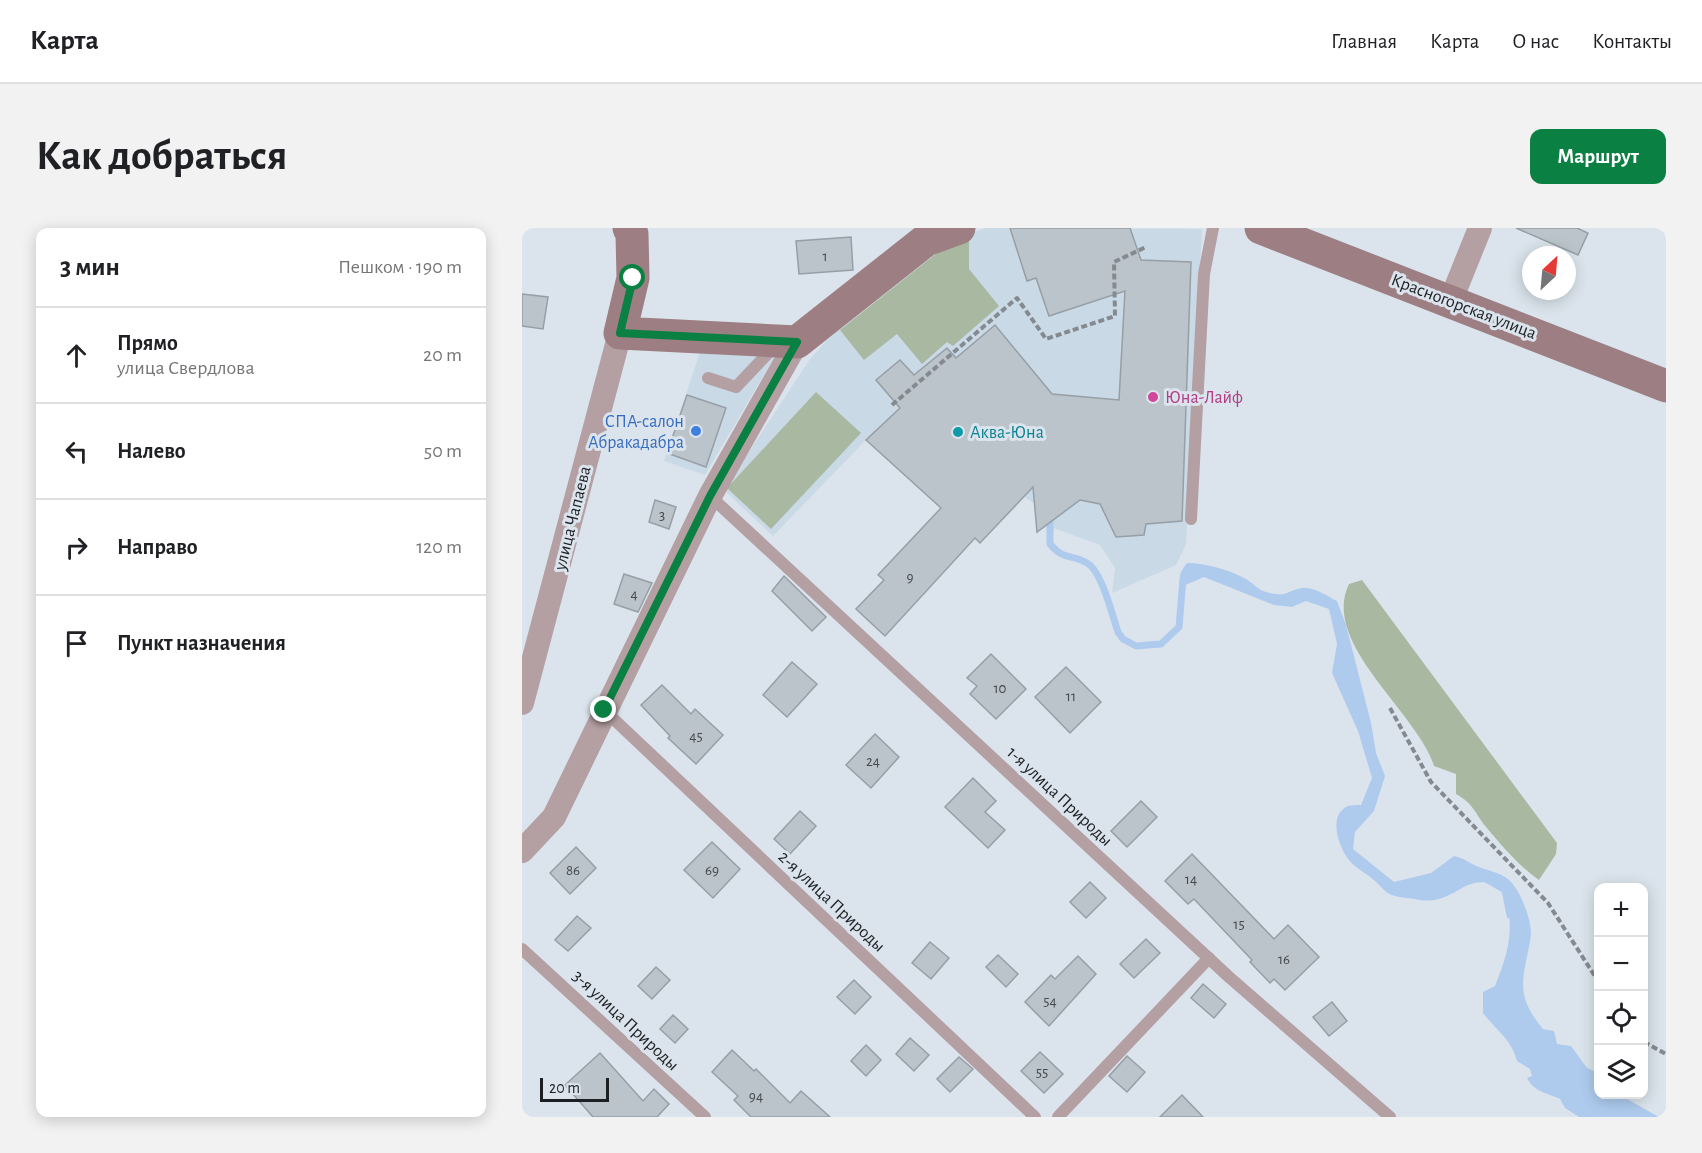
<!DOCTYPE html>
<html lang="ru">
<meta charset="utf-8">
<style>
body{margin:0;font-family:"Alegreya Sans",sans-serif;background:#f2f2f2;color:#202124}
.controls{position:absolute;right:18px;bottom:18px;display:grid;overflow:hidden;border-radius:12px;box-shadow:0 3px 15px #0003}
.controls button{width:54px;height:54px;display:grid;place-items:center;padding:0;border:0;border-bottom:2px solid #e0e0e0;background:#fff;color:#202124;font:30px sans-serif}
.compass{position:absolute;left:1000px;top:18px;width:54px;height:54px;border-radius:50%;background:#fff;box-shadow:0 3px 15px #0003;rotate:26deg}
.scale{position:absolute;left:18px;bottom:15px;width:69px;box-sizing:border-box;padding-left:6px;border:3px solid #1d2023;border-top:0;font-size:16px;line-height:21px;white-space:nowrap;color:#1d2023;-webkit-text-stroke:4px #dbe4ec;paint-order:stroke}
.stop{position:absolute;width:18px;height:18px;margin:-14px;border:4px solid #0b8043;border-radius:50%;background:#fff}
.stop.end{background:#0b8043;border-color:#fff;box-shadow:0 2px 6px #0008}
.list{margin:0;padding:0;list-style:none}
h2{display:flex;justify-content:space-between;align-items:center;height:78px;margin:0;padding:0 24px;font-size:26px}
h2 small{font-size:20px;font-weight:400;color:#757577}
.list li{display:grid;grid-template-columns:39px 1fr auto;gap:18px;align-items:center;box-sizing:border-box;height:96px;padding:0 24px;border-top:2px solid #e0e0e0}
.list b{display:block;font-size:22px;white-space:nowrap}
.list p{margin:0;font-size:20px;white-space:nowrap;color:#757577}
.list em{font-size:20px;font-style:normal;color:#757577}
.icon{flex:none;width:33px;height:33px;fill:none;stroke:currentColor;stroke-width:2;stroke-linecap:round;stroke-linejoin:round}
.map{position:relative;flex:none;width:1144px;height:889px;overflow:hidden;border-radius:12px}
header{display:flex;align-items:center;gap:36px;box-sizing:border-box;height:84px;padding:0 30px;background:#fff;border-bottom:2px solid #e0e0e0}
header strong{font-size:28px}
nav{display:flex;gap:33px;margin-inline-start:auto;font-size:21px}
.intro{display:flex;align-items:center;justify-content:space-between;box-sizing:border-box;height:144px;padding:0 36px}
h1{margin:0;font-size:42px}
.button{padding:15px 27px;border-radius:12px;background:#0b8043;color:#fff;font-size:21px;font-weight:700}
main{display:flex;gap:36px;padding:0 36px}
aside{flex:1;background:#fff;border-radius:12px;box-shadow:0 3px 15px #0003}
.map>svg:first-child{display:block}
.built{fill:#c9d9e6}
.green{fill:#a9b9a1}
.water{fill:#aecbee}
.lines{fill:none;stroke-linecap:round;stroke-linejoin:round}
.stream{stroke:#aecbee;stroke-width:7}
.building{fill:#bbc4cb;stroke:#969ea6;stroke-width:1.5}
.path{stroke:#848a90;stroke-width:4;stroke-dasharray:6 3;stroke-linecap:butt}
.lane{stroke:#b49fa2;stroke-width:12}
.street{stroke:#b49fa2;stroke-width:24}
.secondary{stroke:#9d7e83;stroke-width:33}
.route{stroke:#0b8043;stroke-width:8}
.hotel-dot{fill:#d1479c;stroke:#dbe4ec;stroke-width:2}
.shop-dot{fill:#3f7fe0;stroke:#dbe4ec;stroke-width:2}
.culture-dot{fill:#0f9aa8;stroke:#dbe4ec;stroke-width:2}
.labels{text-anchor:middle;stroke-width:6;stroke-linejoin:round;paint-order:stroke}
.number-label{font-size:15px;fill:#44494d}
.street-label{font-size:18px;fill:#1d2023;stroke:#dbe4ec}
.hotel-label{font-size:18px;fill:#b23c85;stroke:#dbe4ec;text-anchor:start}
.shop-label{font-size:18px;fill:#366cbe;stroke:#dbe4ec;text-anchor:end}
.culture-label{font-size:18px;fill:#0d838f;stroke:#dbe4ec;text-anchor:start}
</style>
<header>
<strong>Карта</strong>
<nav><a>Главная</a><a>Карта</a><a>О нас</a><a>Контакты</a></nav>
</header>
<div class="intro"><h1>Как добраться</h1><a class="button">Маршрут</a></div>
<main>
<aside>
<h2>3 мин<small>Пешком · 190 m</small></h2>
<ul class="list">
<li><svg class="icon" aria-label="ahead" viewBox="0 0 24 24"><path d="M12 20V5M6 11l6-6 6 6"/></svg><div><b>Прямо</b><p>улица Свердлова</p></div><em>20 m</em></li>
<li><svg class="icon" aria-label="left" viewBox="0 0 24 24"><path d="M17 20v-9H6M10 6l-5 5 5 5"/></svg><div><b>Налево</b></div><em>50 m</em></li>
<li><svg class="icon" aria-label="right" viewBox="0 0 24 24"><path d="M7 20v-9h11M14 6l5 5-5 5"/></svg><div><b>Направо</b></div><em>120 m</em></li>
<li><svg class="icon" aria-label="arrive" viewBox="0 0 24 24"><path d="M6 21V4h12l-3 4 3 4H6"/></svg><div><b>Пункт назначения</b></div></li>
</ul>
</aside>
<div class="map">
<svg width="1144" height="889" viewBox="0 0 1144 889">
<rect width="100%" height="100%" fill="#dbe4ec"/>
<g class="built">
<path d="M 464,0 L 680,1 L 664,317 L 654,337 L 590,365 L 593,340 L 578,317 L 523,297 L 513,276 L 502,269 L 458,315 L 344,212 L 251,308 L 202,262 L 288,131 L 305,112 L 430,13 Z"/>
<path d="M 180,118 L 237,120 L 252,130 L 183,247 L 142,233 Z"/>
</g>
<g class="green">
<path d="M 447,5 L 447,41 L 477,78 L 431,118 L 425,114 L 400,136 L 375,106 L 342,132 L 318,102 L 430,13 Z"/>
<path d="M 294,164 L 339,205 L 249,301 L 205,260 Z"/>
<path d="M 840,352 L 1035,615 L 1034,626 L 1017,652 C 997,638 980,618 964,599 C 952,584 952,576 934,566 L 934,546 L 912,538 C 896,485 798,415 827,356 Z"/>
</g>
<path class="water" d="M 665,335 C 684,335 708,342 724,351 C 731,355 736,362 744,364 C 767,370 762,363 780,360 C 791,358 805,368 815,373 L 824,397 L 849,495 L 854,525 L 863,548 L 852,583 L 833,604 L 831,621 L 872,654 L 909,645 L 932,628 C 943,630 948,636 957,639 C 967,643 977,644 986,651 C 998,661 1009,690 1009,706 C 1007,728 996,751 1004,774 C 1008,784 1015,794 1021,801 L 1032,803 L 1035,816 L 1049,818 L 1065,840 L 1076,845 L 1076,866 L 1098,867 L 1137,889 L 1057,889 L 1043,880 L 1038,871 C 1024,864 1013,865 1005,850 L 1010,848 L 1008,841 L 995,833 C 990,812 974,802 961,785 L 961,764 L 973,758 C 988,720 992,703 983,662 C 943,638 936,678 897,672 C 889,670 877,670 870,667 C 863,665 857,656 852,652 C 844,645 833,640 827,632 C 817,620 805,587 826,578 C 829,577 836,577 839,577 L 850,550 L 836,503 L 810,445 L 815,416 L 807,381 L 784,373 L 770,379 L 752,377 L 682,349 L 661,358 C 655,348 659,343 665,335 Z"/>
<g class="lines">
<g class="stream">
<path d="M 528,292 L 528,316 C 542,333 550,326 565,335 C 580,343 590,387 596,404 L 601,411 L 614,418 L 639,416 L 657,399 L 661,351"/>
<path d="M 966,652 L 983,662 L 988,687"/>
</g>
</g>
<g class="building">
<path d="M 488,0 L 608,0 L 619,32 L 669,34 L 660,293 L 624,296 L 622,307 L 594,309 L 578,276 L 558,272 L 515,304 L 511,259 L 458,315 L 453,310 L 363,408 L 334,381 L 362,352 L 356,347 L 419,280 L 344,212 L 378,180 L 354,152 L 378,132 L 392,147 L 425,120 L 434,130 L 473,97 L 530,166 L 597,172 L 603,63 L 527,88 L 514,50 L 505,53 Z"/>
<path d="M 994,0 L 1055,0 L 1066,5 L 1056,27 Z"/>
<path d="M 329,9 L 331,42 L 277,46 L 274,13 Z"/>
<path d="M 0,66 L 26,69 L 21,101 L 0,98 Z"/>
<path d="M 165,167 L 204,180 L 184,239 L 145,225 Z"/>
<path d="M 133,272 L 154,279 L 147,301 L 127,294 Z"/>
<path d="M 102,346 L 130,355 L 116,384 L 92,376 Z"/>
<path d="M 262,348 L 304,389 L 290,403 L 250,363 Z"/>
<path d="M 469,426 L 504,461 L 474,491 L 448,466 L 455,458 L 445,450 Z"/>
<path d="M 270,434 L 295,456 L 265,489 L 241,467 Z"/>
<path d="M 544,439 L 579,474 L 548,505 L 513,469 Z"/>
<path d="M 140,457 L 169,486 L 173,481 L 201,507 L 174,536 L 146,510 L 148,508 L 119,477 Z"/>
<path d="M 353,506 L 377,529 L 349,560 L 324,537 Z"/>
<path d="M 451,550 L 474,573 L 463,584 L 483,602 L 466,620 L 423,579 Z"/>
<path d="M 619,573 L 635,589 L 605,619 L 589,603 Z"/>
<path d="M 278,583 L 294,598 L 268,626 L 252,611 Z"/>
<path d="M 190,614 L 218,641 L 191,670 L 162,642 Z"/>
<path d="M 54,619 L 74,640 L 48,666 L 28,645 Z"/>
<path d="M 670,626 L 752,711 L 766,697 L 797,729 L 763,762 L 752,751 L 748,755 L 728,734 L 730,732 L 672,671 L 666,676 L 643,653 Z"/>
<path d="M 568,654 L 584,670 L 564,690 L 548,674 Z"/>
<path d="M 55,688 L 69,700 L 46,723 L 33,712 Z"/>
<path d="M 624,711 L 638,725 L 612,750 L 598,736 Z"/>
<path d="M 408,714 L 427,730 L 409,751 L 390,735 Z"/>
<path d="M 476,727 L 496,746 L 484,759 L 464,739 Z"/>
<path d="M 556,728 L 574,746 L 527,798 L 503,774 L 529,747 L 533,751 Z"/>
<path d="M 134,739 L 148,752 L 130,771 L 116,758 Z"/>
<path d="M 332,752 L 349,769 L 333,786 L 315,769 Z"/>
<path d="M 681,756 L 704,776 L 692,790 L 669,770 Z"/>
<path d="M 810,774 L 825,793 L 807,808 L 791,789 Z"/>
<path d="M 151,787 L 166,801 L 153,815 L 138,801 Z"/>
<path d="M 388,810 L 407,827 L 392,843 L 374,826 Z"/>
<path d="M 344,817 L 359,832 L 344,848 L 329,833 Z"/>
<path d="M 210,822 L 232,843 L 234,841 L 268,875 L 279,863 L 308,889 L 229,889 L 212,872 L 216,868 L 190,844 Z"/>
<path d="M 518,824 L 541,846 L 522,865 L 499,843 Z"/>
<path d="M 78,825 L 121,873 L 132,861 L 147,876 L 135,889 L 71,889 L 43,857 Z"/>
<path d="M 605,828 L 623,844 L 605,864 L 587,848 Z"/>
<path d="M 437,829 L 451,841 L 428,864 L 415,851 Z"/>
<path d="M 660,867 L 681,889 L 638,889 Z"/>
</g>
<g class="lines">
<g class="path">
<path d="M 370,177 L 495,70 L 524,111 L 593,88 L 592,34 L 624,19"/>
<path d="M 868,480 L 909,554 L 1026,675 L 1076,753"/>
<path d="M 1122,814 L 1144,826"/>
</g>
<g class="lane">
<path d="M 186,150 L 214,159 L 253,118"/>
<path d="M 188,268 L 707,749 L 868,889"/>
<path d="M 669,291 L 682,46 L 691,0"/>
<path d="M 82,482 L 513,889"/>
<path d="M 0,721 L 183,889"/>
<path d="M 536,889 L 687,730"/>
</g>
<g class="street">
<path d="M 929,72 L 958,0"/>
<path d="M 0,475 L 98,105"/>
<path d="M 0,623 L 32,589 L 188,268 L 275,114"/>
</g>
<g class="secondary">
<path d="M 107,0 L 110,6 L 111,50 L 98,105 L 275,114 L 404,12 L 437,0"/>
<path d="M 739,0 L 1144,158"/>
</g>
</g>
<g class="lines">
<path class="route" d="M 82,482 L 188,268 L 275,114 L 98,105 L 111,50"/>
</g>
<circle class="hotel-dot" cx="631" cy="169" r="6"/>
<circle class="shop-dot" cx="174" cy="203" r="6"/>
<circle class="culture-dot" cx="436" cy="204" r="6"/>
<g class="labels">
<g class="number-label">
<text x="303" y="33">1</text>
<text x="140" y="292">3</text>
<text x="388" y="354">9</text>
<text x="112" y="371">4</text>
<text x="478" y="465">10</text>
<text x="549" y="473">11</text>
<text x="174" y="513">45</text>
<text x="351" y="538">24</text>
<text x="51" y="647">86</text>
<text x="190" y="647">69</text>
<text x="669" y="656">14</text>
<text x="717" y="701">15</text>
<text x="762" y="736">16</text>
<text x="528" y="778">54</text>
<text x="520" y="849">55</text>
<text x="234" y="873">94</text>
</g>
<g class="street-label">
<text transform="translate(942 78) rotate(21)" y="6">Красногорская улица</text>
<text transform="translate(50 290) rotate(-76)" y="6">улица Чапаева</text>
<text transform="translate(538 568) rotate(43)" y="6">1-я улица Природы</text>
<text transform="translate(310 673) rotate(43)" y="6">2-я улица Природы</text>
<text transform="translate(104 792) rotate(43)" y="6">3-я улица Природы</text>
</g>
<g class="hotel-label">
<text x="643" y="175">Юна-Лайф</text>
</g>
<g class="shop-label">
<text x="162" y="199">СПА-салон<tspan x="162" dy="21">Абракадабра</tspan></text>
</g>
<g class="culture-label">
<text x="448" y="210">Аква-Юна</text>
</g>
</g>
</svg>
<div class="controls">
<button>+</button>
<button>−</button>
<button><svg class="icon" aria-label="locate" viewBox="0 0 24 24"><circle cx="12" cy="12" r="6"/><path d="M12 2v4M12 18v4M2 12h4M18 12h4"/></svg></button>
<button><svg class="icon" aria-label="layers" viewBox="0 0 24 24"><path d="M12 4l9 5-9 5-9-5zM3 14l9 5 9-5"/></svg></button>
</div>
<svg class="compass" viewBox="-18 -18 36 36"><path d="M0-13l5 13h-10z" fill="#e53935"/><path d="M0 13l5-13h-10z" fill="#757577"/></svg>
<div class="scale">20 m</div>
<div class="stop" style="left:111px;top:50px"></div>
<div class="stop end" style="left:82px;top:482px"></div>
</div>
</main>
